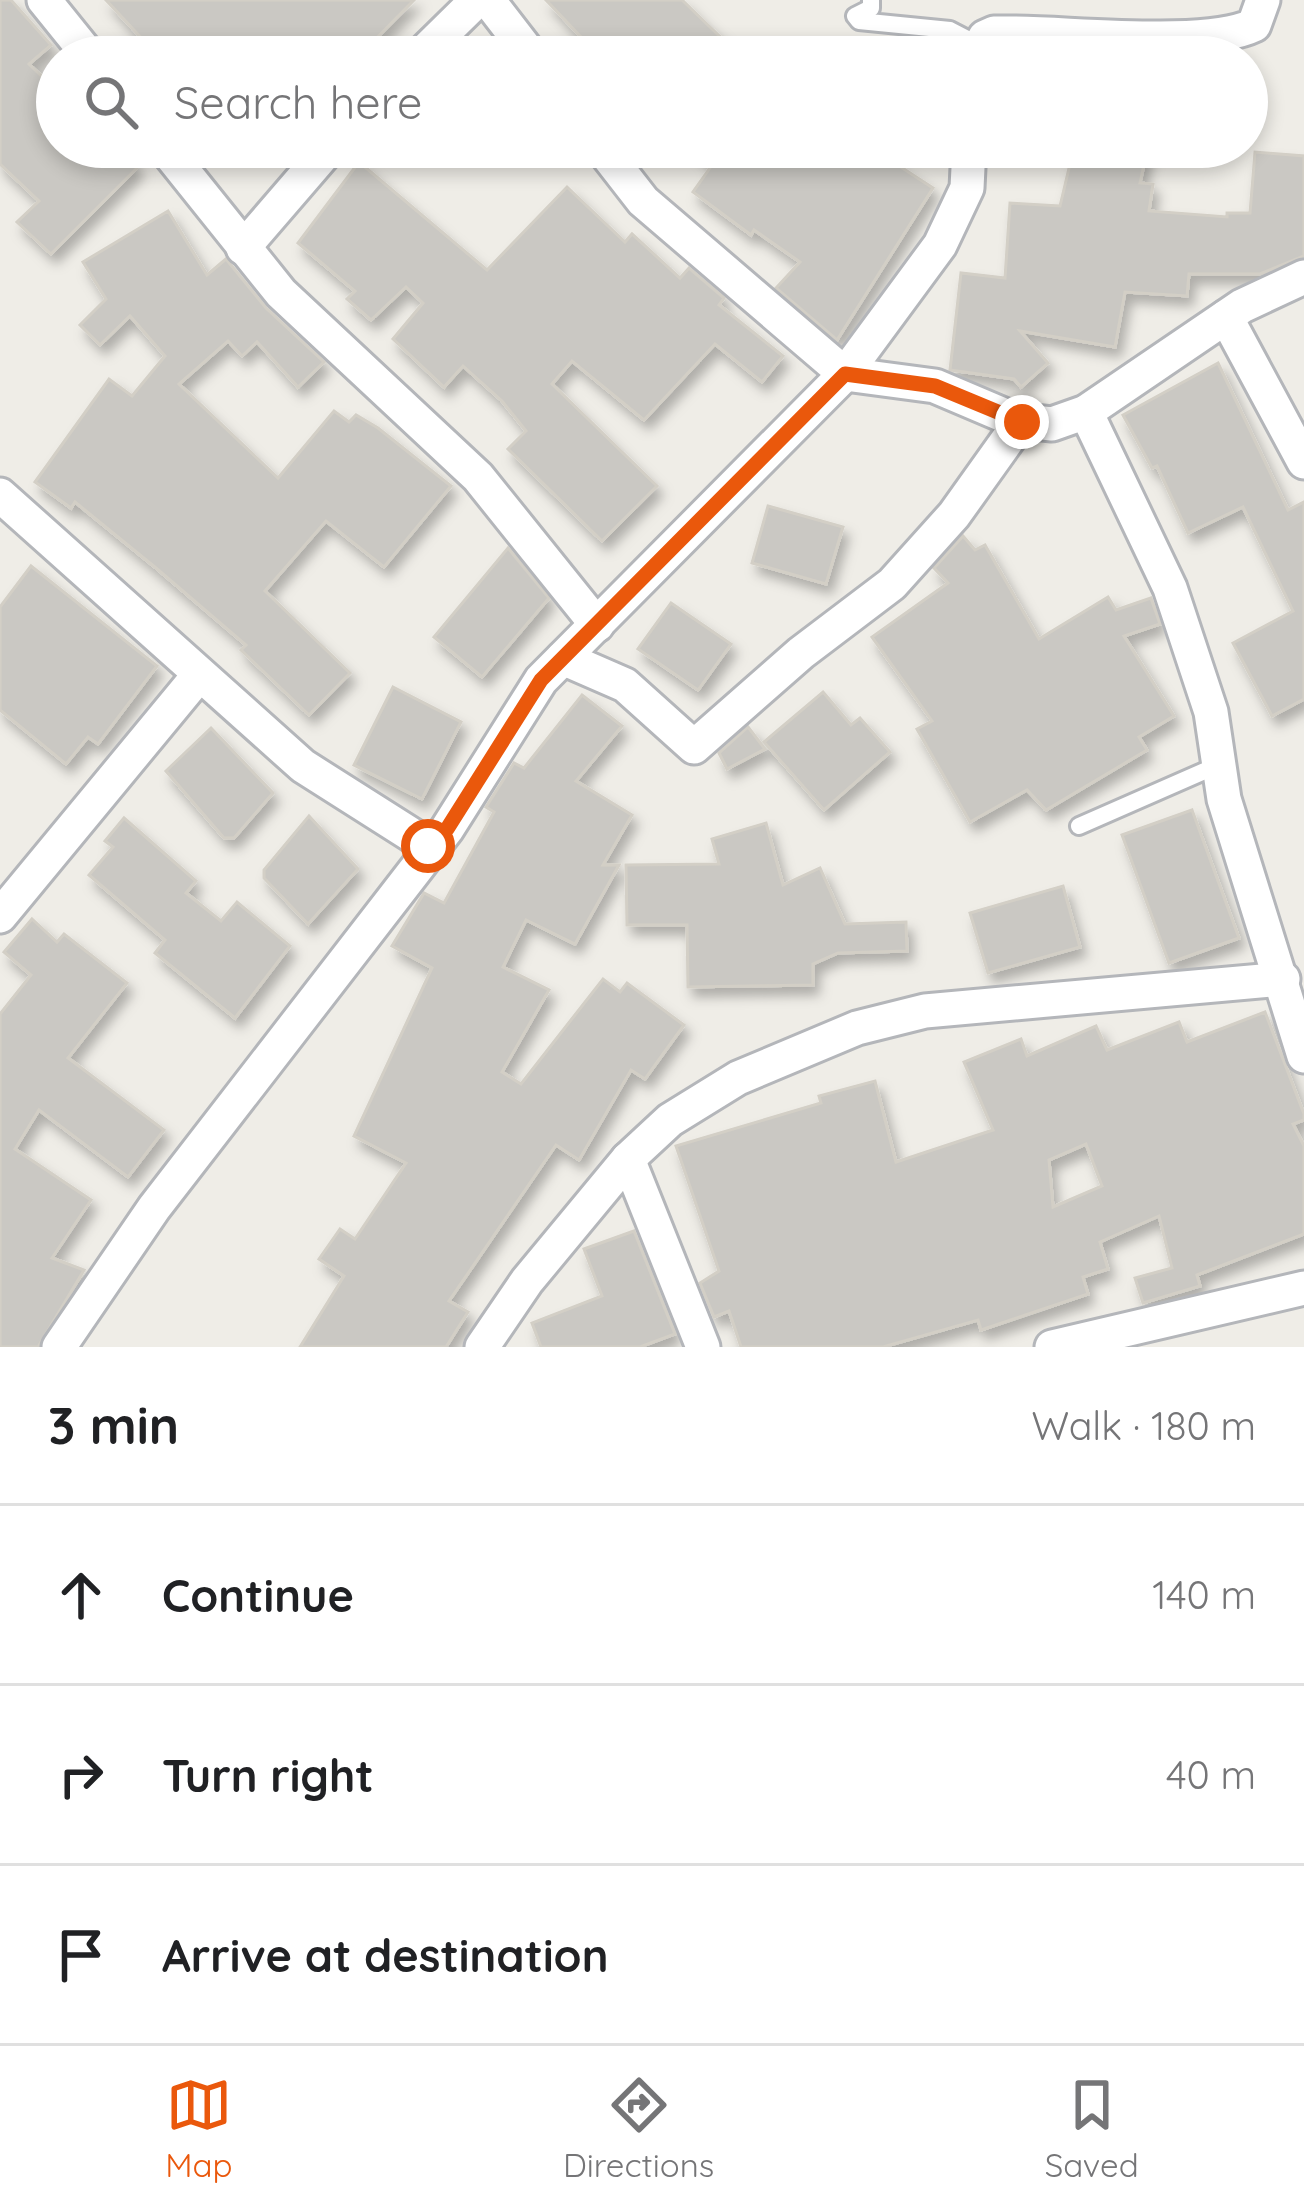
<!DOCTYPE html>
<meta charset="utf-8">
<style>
body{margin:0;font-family:Quicksand,sans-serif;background:#f2f2f2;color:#202124}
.stop{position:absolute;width:36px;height:36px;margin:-27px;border:9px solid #ea580c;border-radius:50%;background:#fff}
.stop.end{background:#ea580c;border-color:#fff;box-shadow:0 3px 12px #0008}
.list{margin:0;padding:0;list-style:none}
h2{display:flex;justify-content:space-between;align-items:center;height:156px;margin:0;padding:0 48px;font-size:51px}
h2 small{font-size:39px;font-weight:400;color:#757577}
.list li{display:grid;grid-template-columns:78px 1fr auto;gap:36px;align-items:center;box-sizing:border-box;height:180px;padding:0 48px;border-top:3px solid #e0e0e0}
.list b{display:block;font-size:45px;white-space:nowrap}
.list em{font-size:39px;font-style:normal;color:#757577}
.icon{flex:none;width:66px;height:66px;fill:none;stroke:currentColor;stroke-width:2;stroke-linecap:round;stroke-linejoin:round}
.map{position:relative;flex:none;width:1304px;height:1347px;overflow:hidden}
.search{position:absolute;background:#fff;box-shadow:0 6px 18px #0003;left:36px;right:36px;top:36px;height:132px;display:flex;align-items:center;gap:30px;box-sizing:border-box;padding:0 42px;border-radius:66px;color:#757577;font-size:45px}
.sheet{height:696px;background:#fff}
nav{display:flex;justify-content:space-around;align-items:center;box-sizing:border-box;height:168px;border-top:3px solid #e0e0e0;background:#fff;font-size:33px;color:#757577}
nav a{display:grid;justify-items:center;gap:6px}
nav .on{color:#ea580c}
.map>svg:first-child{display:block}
.building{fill:#cac8c3;stroke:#d3cfc6;stroke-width:3;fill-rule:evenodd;filter:url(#shadow)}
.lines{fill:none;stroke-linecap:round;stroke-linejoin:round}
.service-casing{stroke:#b4b6ba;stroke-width:22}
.minor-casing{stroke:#b4b6ba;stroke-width:39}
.service{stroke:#fff;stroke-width:16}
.minor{stroke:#fff;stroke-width:33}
.route{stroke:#ea580c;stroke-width:15}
</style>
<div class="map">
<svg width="1304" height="1347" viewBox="0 0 1304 1347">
<defs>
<filter id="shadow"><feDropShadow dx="5.5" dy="9" stdDeviation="6" flood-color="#0004"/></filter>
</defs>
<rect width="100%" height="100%" fill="#efede7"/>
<g class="building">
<path d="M 0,0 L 11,0 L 51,45 L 29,64 L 57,91 L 57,147 L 118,147 L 138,167 L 51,254 L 17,222 L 39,201 L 0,164 Z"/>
<path d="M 106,0 L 414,0 L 358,57 L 159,57 Z"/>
<path d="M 546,0 L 682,0 L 741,57 L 600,57 Z"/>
<path d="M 693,147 L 815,147 L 837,164 L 848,147 L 870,147 L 933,188 L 837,340 L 776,288 L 800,262 L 754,230 L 751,235 L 693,192 L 712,165 Z"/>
<path d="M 1074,147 L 1148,147 L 1140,183 L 1153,184 L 1149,211 L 1227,217 L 1227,213 L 1250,213 L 1255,152 L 1304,156 L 1304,256 L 1260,274 L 1189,274 L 1187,296 L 1125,292 L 1115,347 L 1020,331 L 1048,363 L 1021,387 L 1014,379 L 950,370 L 961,273 L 1005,278 L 1010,203 L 1060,206 Z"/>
<path d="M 359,162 L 487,270 L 567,187 L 625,242 L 632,234 L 680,278 L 689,268 L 724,298 L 719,305 L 783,356 L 762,382 L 715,344 L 644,420 L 572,361 L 552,384 L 657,486 L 602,541 L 508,449 L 526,431 L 502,401 L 463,366 L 444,387 L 393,339 L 423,303 L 406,287 L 371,320 L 347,299 L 355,291 L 298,243 Z"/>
<path d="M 168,211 L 207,275 L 226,259 L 266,308 L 324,362 L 298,387 L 257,342 L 242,356 L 228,341 L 179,384 L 278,478 L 334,411 L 349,422 L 356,415 L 378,428 L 451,486 L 384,567 L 326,521 L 265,591 L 350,673 L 309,715 L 241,650 L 246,645 L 156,568 L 75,502 L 71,508 L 35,482 L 109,379 L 132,396 L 165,356 L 130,316 L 100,345 L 80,325 L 106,299 L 83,262 Z"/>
<path d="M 1218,363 L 1288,510 L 1304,502 L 1304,699 L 1272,716 L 1233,643 L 1293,611 L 1243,507 L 1188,533 L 1157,466 L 1152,468 L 1123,415 Z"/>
<path d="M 768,506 L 843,527 L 826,584 L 752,563 Z"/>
<path d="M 963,536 L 975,550 L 985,545 L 1039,639 L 1108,597 L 1116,610 L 1151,598 L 1160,624 L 1124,636 L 1174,716 L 1139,737 L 1147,750 L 1046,810 L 1027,790 L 970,822 L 917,729 L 932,721 L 872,637 L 948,583 L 934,568 Z"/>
<path d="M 508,548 L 549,598 L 482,677 L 434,637 Z"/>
<path d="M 31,566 L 157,666 L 98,744 L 88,737 L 66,764 L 0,710 L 0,607 Z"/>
<path d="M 671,603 L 731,644 L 698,690 L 638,649 Z"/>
<path d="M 393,687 L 461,722 L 422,799 L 354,765 Z"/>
<path d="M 823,692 L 851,725 L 860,718 L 890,752 L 824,810 L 764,742 Z"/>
<path d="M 582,695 L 622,726 L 576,781 L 632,815 L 603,865 L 619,865 L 575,944 L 526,920 L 503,967 L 549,990 L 502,1072 L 521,1084 L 603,979 L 620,992 L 627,983 L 684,1025 L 645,1079 L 631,1070 L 579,1160 L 556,1145 L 449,1301 L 468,1312 L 446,1347 L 300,1347 L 344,1276 L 319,1259 L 340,1229 L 355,1239 L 406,1163 L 354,1136 L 432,968 L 392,946 L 424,893 L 444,903 L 494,812 L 486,807 L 514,763 L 524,768 Z"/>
<path d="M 748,727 L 765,749 L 727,769 L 719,753 Z"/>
<path d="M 211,728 L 273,793 L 234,838 L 224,838 L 166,771 Z"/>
<path d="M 1192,810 L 1239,938 L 1169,963 L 1122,835 Z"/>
<path d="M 309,816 L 358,869 L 308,924 L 264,878 L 264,870 Z"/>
<path d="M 124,818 L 196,881 L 186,893 L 221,921 L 237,902 L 290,946 L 235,1018 L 155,953 L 165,940 L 89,875 L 113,847 L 105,841 Z"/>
<path d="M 766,823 L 783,885 L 820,868 L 845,924 L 906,922 L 907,951 L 838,953 L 813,964 L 813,985 L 688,987 L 687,925 L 627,925 L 626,865 L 719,864 L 712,839 Z"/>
<path d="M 1063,886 L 1080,947 L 988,973 L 970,913 Z"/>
<path d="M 32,919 L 57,942 L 64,934 L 127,983 L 68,1058 L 164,1130 L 128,1177 L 39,1110 L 15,1149 L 91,1200 L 52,1258 L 84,1270 L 38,1347 L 0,1347 L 0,1014 L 31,975 L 4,952 Z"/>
<path d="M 1265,1012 L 1304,1114 L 1304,1120 L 1293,1124 L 1304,1146 L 1304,1234 L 1197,1275 L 1200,1286 L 1143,1303 L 1135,1278 L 1172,1268 L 1159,1216 L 1100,1242 L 1108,1269 L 1083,1277 L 1088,1294 L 981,1330 L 978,1320 L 883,1347 L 741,1347 L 729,1311 L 714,1317 L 700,1283 L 719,1271 L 676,1146 L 821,1103 L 819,1096 L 875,1081 L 896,1162 L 993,1130 L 964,1062 L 1021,1039 L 1027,1056 L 1096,1026 L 1107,1050 L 1179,1022 L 1187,1042 ZM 1086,1144 L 1102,1186 L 1053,1207 L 1049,1160 Z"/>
<path d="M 634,1231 L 675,1334 L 640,1347 L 541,1347 L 532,1323 L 602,1296 L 584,1249 Z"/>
</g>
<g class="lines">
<g class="service-casing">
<g id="service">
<path d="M 871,0 L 871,8 L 855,16 L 859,21 L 950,30 L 979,45"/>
<path d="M 1079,826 L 1216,766"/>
</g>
</g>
<g class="minor-casing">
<g id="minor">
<path d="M 44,0 L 90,57"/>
<path d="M 488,0 L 532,57"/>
<path d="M 419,57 L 477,0"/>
<path d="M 974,57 L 985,37 L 994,33 C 1058,31 1203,50 1254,25 L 1263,0"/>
<path d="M 164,147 L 281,293 L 478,477 L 597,625"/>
<path d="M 601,147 L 643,201 L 845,374 L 935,386 L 1015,420 L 1052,424 L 1086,412 L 1242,306 L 1304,277"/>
<path d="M 243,248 L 330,147"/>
<path d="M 1226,317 L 1304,462"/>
<path d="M 1086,412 L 1170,588 L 1211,712 L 1224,799 L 1304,1056"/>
<path d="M 0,495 L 303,766 L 429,846"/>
<path d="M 563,658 L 625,685 L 694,747 L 801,653 L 892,584 L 954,515 L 1021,421"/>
<path d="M 0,916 L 199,675"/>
<path d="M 628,1159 L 703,1347"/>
<path d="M 59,1347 L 154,1208 L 447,829 L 541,680 L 845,374 L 940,245 L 967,188 L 969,147"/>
<path d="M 482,1347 L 527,1281 L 628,1159 L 670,1120 L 738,1078 L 857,1028 L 925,1011 L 1283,979"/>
<path d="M 1052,1347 L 1304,1288"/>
</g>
</g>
<use href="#service" class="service"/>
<use href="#minor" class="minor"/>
</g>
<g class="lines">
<path class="route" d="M 428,846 L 447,829 L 541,680 L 845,374 L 935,386 L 1022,422"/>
</g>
</svg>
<div class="stop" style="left:428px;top:846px"></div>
<div class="stop end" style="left:1022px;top:422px"></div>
<div class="search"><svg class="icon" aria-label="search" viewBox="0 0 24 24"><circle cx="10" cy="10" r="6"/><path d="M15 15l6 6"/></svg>Search here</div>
</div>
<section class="sheet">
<h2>3 min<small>Walk · 180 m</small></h2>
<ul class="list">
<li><svg class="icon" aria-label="ahead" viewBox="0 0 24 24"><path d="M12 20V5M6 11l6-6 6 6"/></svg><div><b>Continue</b></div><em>140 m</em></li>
<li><svg class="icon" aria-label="right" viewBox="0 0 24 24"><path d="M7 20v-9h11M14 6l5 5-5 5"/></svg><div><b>Turn right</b></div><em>40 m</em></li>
<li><svg class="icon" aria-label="arrive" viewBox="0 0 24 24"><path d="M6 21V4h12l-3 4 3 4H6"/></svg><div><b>Arrive at destination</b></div></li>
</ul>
</section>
<nav>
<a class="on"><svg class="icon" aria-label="map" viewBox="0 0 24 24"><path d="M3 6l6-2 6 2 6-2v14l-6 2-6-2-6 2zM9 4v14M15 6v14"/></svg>Map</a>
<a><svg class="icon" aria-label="directions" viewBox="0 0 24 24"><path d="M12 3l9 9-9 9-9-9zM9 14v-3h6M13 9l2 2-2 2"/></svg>Directions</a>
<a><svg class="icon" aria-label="saved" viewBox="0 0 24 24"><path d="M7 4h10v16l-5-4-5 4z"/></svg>Saved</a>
</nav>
